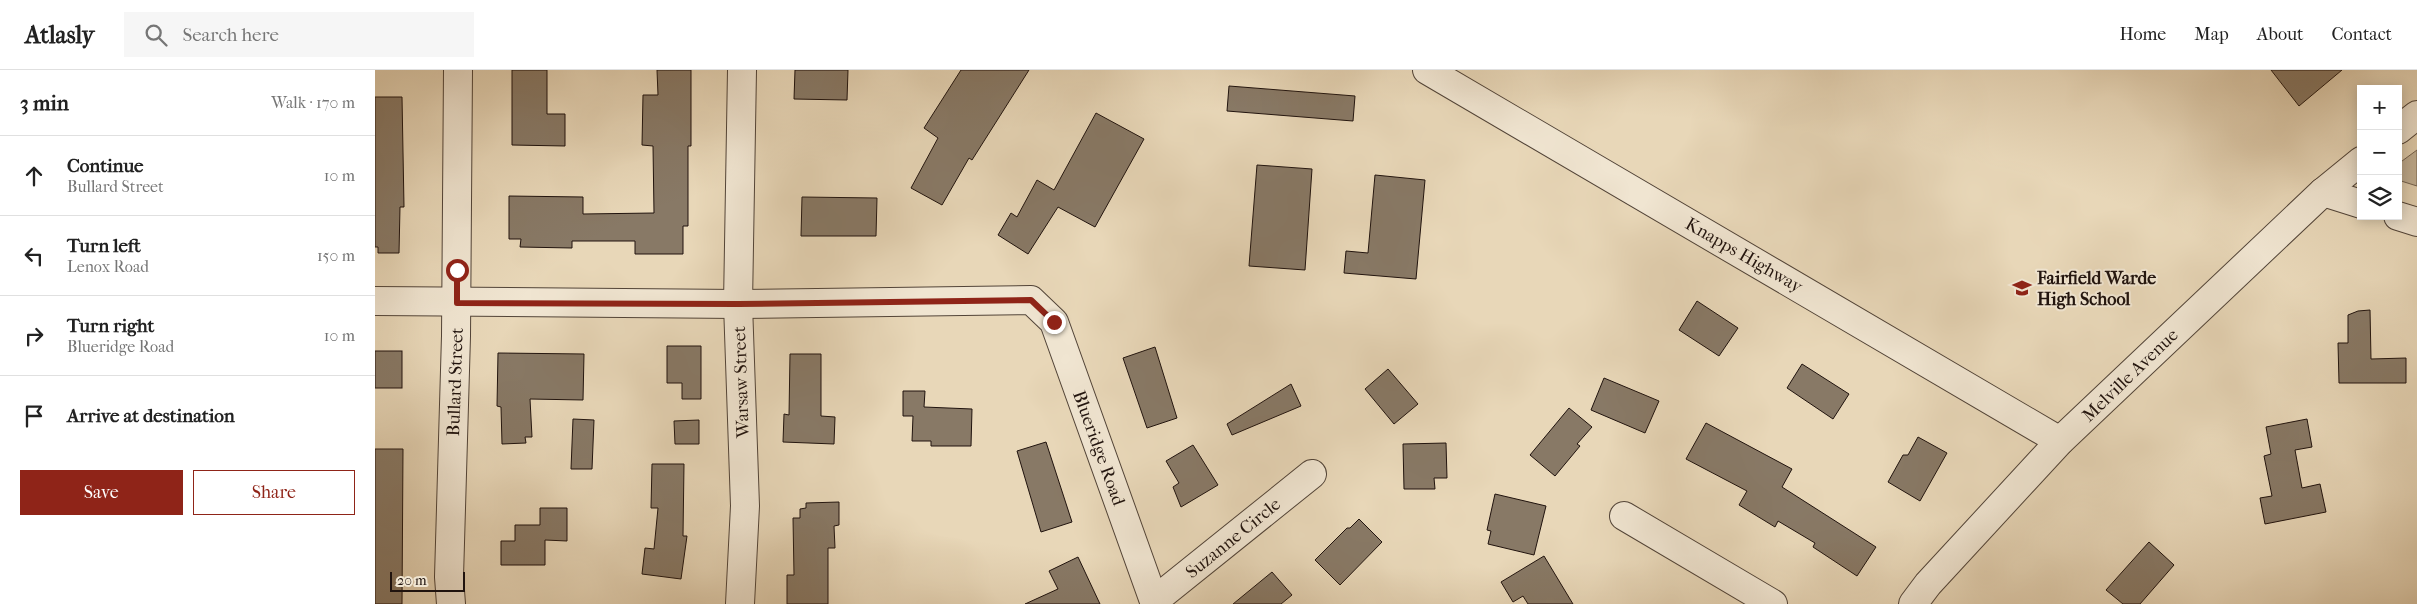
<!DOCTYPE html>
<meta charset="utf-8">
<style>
body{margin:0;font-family:"IM FELL French Canon",serif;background:#f6f6f6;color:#222}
.controls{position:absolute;right:15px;top:15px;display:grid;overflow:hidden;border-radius:0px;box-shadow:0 2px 12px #0003}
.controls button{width:45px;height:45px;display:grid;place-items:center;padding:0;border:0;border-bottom:1px solid #e0e0e0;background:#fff;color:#222;font:25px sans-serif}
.scale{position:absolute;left:15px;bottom:12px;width:75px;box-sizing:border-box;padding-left:5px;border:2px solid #20130e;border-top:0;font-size:14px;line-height:18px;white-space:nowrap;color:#20130e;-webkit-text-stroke:4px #f0e5d1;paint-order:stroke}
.stop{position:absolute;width:15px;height:15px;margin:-11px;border:4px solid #8f2418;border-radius:50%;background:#fff}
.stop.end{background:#8f2418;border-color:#fff;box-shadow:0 1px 5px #0008}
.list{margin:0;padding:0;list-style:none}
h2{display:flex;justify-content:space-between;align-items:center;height:65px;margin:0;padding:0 20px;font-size:21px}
h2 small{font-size:16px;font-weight:400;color:#767676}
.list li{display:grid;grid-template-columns:32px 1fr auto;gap:15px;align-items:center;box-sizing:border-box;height:80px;padding:0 20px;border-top:1px solid #e0e0e0}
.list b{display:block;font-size:19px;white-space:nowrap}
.list p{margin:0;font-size:16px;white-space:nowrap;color:#767676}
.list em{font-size:16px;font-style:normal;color:#767676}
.actions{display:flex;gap:10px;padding:15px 20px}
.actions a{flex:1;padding:11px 0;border:1px solid #8f2418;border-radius:0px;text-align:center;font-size:18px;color:#8f2418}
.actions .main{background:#8f2418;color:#fff}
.icon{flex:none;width:28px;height:28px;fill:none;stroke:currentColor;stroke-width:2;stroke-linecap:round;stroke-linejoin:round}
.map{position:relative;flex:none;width:2042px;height:534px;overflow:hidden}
header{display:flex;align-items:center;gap:30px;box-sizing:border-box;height:70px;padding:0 25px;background:#fff;border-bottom:1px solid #e0e0e0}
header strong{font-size:24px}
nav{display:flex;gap:28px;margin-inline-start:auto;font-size:18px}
.search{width:350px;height:45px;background:#f6f6f6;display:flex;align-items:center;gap:12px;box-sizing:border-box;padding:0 18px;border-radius:0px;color:#767676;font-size:19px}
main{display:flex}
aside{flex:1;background:#fff}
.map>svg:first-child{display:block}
.green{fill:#c6b69b;stroke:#736454}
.building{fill:#887966;stroke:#20130e}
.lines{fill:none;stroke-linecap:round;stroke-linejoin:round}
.minor-casing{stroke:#524438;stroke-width:30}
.tertiary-casing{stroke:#524438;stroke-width:30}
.minor{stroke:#f0e5d1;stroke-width:28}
.tertiary{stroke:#f0e5d1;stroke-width:28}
.route{stroke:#8f2418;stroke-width:6}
.labels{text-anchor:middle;stroke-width:4;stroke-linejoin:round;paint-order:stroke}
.street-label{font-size:18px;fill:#20130e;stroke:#f0e5d1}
.poi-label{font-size:18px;font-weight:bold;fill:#20130e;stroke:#f0e5d1;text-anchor:start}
</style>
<header>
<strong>Atlasly</strong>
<div class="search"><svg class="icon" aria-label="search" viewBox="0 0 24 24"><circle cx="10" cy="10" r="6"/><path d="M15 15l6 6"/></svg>Search here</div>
<nav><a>Home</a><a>Map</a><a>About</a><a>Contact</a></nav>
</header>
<main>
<aside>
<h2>3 min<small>Walk · 170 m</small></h2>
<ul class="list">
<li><svg class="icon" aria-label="ahead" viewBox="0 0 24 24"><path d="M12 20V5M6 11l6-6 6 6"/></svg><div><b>Continue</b><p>Bullard Street</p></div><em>10 m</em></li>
<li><svg class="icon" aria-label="left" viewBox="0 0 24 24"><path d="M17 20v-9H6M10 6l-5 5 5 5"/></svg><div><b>Turn left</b><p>Lenox Road</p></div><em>150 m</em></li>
<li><svg class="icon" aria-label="right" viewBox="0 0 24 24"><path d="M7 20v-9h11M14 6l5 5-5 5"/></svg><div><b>Turn right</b><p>Blueridge Road</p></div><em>10 m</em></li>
<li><svg class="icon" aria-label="arrive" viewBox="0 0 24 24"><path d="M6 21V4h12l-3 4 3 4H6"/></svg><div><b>Arrive at destination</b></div></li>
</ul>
<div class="actions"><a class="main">Save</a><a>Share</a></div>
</aside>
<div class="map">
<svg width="2042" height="534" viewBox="0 0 2042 534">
<rect width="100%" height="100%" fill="#e8d7b8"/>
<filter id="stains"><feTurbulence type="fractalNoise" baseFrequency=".004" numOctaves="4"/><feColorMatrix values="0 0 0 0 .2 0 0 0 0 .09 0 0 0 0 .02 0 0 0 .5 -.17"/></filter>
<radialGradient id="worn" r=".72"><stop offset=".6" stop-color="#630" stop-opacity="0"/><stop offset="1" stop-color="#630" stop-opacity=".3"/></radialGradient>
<path class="green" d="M 2042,80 L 2042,116 L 2023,110 L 2023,94 Z"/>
<g class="building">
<path d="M 137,0 L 172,0 L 172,44 L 190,44 L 190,76 L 137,75 Z"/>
<path d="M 282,0 L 316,0 L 316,76 L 313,76 L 313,156 L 308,156 L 308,184 L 260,184 L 260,171 L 197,171 L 197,178 L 145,177 L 146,169 L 134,169 L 134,126 L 208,127 L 208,144 L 279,143 L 278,76 L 267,75 L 268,25 L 283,25 Z"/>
<path d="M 420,0 L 473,0 L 472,30 L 419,29 Z"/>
<path d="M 586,0 L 654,0 L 597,90 L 594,88 L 567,135 L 536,118 L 563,68 L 549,58 Z"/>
<path d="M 1896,0 L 1967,0 L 1924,36 Z"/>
<path d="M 854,16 L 980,26 L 978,51 L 852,41 Z"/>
<path d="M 0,27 L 27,27 L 29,137 L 25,137 L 24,183 L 3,183 L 3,177 L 0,177 Z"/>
<path d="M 721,43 L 769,69 L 720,157 L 683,137 L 653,184 L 623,165 L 636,143 L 642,147 L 662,110 L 679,120 Z"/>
<path d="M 882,95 L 937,99 L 930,200 L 874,196 Z"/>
<path d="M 1000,105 L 1050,110 L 1041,209 L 969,203 L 971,181 L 993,183 Z"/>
<path d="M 427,127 L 502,128 L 501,166 L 426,166 Z"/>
<path d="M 1322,231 L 1363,258 L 1344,286 L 1304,260 Z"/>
<path d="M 1995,240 L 1996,289 L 2031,288 L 2031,313 L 1964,313 L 1963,273 L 1973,273 L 1973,245 L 1983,241 Z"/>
<path d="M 292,276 L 326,276 L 326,329 L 307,329 L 307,313 L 292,313 Z"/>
<path d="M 780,277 L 802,348 L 772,358 L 748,288 Z"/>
<rect x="0" y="281" width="27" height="37"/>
<path d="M 123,283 L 209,284 L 208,330 L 155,329 L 157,367 L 150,367 L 151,373 L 127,374 L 126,337 L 122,336 Z"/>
<path d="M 415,284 L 446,284 L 446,346 L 460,347 L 459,374 L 408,372 L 409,344 L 414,345 Z"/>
<path d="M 1427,294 L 1474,324 L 1458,349 L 1412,318 Z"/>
<path d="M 1013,299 L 1043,334 L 1019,354 L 990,319 Z"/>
<path d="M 1229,308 L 1284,331 L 1270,363 L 1216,340 Z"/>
<path d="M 916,314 L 926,336 L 857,365 L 852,354 Z"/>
<path d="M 528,321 L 550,321 L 549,337 L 597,339 L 596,376 L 556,376 L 556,371 L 537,371 L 538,346 L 528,346 Z"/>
<path d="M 1194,338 L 1217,357 L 1202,374 L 1205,376 L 1180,406 L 1155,385 Z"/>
<path d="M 198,349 L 219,350 L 217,399 L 196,399 Z"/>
<path d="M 1932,349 L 1937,377 L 1920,380 L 1927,418 L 1945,414 L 1951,442 L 1890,454 L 1885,428 L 1897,426 L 1889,386 L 1896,384 L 1891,357 Z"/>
<path d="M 324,350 L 324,374 L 300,374 L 299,351 Z"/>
<path d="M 1331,353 L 1417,399 L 1407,417 L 1501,477 L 1482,506 L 1438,477 L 1440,473 L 1403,451 L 1400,457 L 1364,435 L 1372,421 L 1311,389 Z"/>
<path d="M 1543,367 L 1572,383 L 1545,431 L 1513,412 L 1528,385 L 1533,385 Z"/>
<path d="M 671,372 L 697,452 L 666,462 L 642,381 Z"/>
<path d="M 1071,373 L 1072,408 L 1059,408 L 1060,419 L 1029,419 L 1028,374 Z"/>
<path d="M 818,375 L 843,415 L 806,437 L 798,417 L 804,413 L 791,391 Z"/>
<path d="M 0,379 L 28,379 L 27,534 L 0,534 Z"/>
<path d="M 277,394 L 309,394 L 308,466 L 312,466 L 306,509 L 267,504 L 270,478 L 279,479 L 283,438 L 276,438 Z"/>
<path d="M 1120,424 L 1171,436 L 1159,485 L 1113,474 L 1116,461 L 1112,460 Z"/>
<path d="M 464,432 L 464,455 L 459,456 L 460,478 L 453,478 L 453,534 L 412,534 L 412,505 L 419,505 L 418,448 L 425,448 L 425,439 L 431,438 L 431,433 Z"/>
<path d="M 165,438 L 192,438 L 192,471 L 170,470 L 170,495 L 126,495 L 126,471 L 140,471 L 140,455 L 165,455 Z"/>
<path d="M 984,449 L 1007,472 L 965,515 L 940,490 L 972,458 L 975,458 Z"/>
<path d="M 1774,472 L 1799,495 L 1765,534 L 1748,534 L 1731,520 Z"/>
<path d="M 1169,486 L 1198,534 L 1153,534 L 1148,526 L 1138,532 L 1126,512 Z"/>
<path d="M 703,487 L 725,534 L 650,534 L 683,519 L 674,501 Z"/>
<path d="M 897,502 L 917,525 L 906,534 L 858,534 Z"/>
</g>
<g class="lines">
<g class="minor-casing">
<g id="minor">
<path d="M 0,231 L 363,234 L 656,230 L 679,252 L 780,534"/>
<path d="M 1249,446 L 1398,534"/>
<path d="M 779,531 L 937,404"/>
<path d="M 76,534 L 74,507 L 81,266 L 83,0"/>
<path d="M 365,534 L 370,436 L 363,234 L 367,0"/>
</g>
</g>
<g class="tertiary-casing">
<g id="tertiary">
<path d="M 1052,0 L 1685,371"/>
<path d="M 2023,60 L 2042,45"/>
<path d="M 1948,122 L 1986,134"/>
<path d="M 2023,146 L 2042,152"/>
<path d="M 1538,534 L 1553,514 L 1685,371 L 1948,122 L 1986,91"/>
</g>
</g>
<use href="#minor" class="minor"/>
<use href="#tertiary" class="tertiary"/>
</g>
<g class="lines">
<path class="route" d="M 82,200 L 82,233 L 363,234 L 656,230 L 679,252"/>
</g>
<defs>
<g id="school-bare" transform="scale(1.5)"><path d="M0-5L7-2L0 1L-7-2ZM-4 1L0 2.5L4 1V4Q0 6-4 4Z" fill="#8f2418" stroke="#f0e5d1" stroke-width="2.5" paint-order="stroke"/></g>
</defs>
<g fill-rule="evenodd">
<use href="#school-bare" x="1647" y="218"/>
</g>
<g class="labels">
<g class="street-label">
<text transform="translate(1369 185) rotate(30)" y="6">Knapps Highway</text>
<text transform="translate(1755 305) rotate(-44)" y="6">Melville Avenue</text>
<text transform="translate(80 312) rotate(-88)" y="6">Bullard Street</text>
<text transform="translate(366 312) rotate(-92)" y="6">Warsaw Street</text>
<text transform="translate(724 378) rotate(70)" y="6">Blueridge Road</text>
<text transform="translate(858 468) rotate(-39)" y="6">Suzanne Circle</text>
</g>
<g class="poi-label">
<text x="1662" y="214">Fairfield Warde<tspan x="1662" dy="21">High School</tspan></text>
</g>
</g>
<rect width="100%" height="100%" filter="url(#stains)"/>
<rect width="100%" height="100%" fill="url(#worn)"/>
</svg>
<div class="controls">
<button>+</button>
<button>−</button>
<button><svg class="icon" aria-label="layers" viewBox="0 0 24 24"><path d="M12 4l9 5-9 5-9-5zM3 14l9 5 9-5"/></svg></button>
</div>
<div class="scale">20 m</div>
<div class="stop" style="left:82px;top:200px"></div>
<div class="stop end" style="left:679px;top:252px"></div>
</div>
</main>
